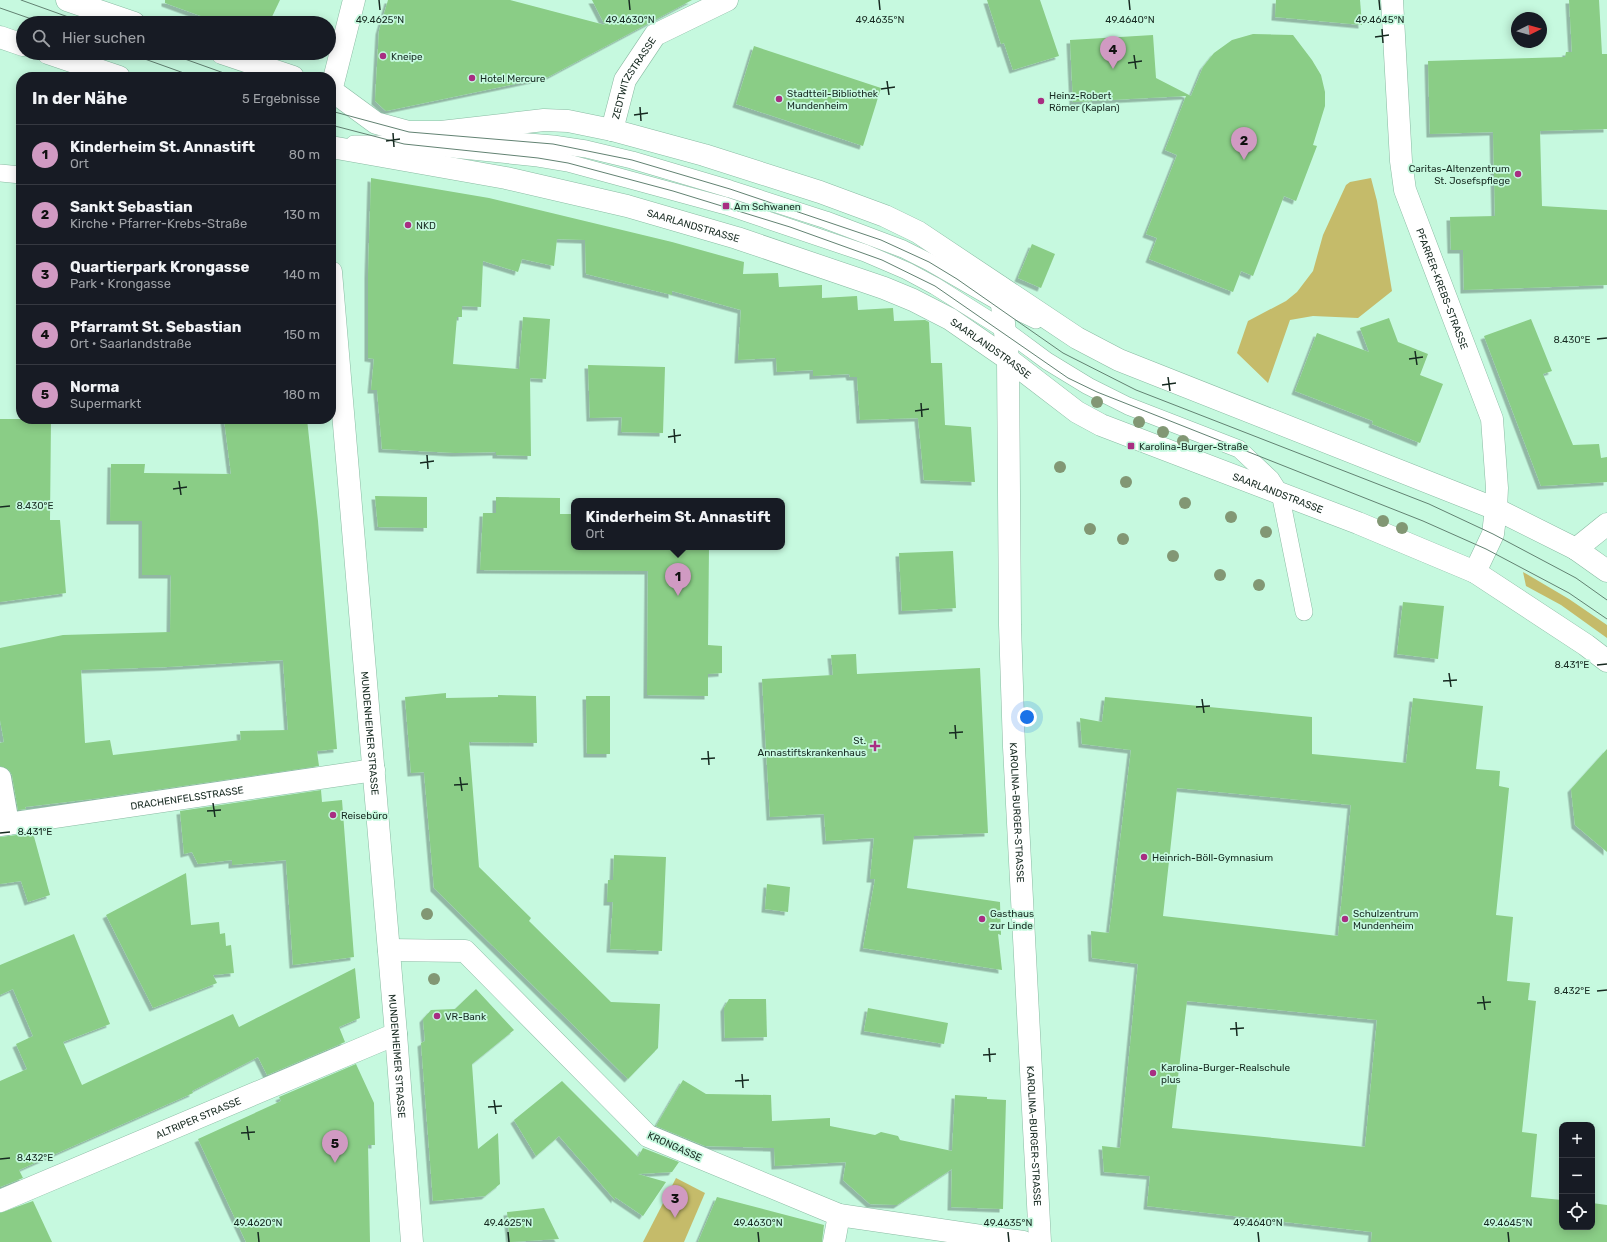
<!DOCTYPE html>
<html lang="de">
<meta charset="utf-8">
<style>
body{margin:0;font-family:Rubik,sans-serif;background:#242831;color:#f1f3f6}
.controls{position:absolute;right:12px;bottom:12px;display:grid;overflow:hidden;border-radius:8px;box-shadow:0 2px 10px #0003}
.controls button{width:36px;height:36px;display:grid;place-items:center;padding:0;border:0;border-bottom:1px solid #363941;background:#171b24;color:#f1f3f6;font:20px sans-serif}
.compass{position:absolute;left:1511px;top:12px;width:36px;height:36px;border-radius:50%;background:#171b24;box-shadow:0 2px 10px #0003;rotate:84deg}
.you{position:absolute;left:1027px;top:717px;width:14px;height:14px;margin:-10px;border:3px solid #fff;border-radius:50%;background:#1a73e8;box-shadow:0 0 0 6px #1a73e833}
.badge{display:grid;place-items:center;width:26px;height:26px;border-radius:50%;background:#d09ac2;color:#111;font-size:13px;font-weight:700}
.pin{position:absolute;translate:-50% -33px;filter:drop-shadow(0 1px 2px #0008)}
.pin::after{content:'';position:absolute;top:21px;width:14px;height:12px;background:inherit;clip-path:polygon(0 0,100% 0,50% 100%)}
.popup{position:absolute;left:571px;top:498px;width:214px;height:52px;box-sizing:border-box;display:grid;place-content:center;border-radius:8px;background:#171b24;filter:drop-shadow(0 1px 3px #0005);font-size:13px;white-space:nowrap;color:#9ea1a6}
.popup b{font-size:15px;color:#f1f3f6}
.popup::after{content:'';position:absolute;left:50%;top:100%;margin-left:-8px;border:8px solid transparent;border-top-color:#171b24}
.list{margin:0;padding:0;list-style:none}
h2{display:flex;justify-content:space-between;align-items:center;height:52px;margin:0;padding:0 16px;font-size:17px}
h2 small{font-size:13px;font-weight:400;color:#9ea1a6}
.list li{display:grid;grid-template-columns:26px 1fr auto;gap:12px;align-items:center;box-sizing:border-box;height:60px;padding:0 16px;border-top:1px solid #363941}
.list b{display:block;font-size:15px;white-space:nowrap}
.list p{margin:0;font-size:13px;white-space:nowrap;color:#9ea1a6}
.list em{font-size:13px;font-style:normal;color:#9ea1a6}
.icon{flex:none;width:22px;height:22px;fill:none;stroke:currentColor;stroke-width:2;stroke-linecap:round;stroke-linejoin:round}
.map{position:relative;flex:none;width:1607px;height:1242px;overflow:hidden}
.search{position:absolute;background:#171b24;box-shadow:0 2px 10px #0003;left:16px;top:16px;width:320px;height:44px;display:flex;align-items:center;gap:10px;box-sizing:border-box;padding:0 14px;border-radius:22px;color:#9ea1a6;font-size:15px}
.panel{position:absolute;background:#171b24;box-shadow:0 2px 10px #0003;left:16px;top:72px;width:320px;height:352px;border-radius:16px}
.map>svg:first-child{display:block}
.green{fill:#c5bb6a}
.building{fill:#8acd86;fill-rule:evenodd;filter:url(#shadow)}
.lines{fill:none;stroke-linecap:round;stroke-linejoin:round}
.service-casing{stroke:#8abba3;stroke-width:18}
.minor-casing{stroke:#8abba3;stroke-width:23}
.tertiary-casing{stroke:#8abba3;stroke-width:23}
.service{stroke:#fff;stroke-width:17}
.minor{stroke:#fff;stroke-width:22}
.tertiary{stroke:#fff;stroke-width:22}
.tram{stroke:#628272;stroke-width:1}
.tree{fill:#829774}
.ticks{fill:none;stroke:#172a21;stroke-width:1.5}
.poi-dot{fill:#a82e82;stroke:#c6f9df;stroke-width:1.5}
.labels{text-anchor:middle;stroke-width:3.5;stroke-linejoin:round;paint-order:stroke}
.poi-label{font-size:10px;fill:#172a21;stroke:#c6f9df;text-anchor:start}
.street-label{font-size:10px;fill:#172a21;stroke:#c6f9df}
.ticks-label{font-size:10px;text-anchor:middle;fill:#172a21;stroke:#c6f9df;stroke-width:3.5;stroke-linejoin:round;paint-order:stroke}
</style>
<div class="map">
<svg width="1607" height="1242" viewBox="0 0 1607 1242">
<defs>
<filter id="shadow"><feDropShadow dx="-3.5" dy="3.5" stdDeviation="0" flood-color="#0004"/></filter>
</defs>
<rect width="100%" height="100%" fill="#c6f9df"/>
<g class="green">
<path d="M 1371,178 L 1377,201 L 1392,291 L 1358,318 L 1313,316 L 1290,320 L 1268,383 L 1237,353 L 1248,321 L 1286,301 L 1297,292 L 1313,271 L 1323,235 L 1346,185 L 1350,182 Z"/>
<path d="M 1523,572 L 1569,599 L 1607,625 L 1607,638 L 1561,605 L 1526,586 Z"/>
<path d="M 676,1178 L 705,1193 L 684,1242 L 643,1242 Z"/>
</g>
<g class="building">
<path d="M 165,0 L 280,0 L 269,23 L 220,23 L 165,3 Z"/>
<path d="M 388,0 L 510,0 L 605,25 L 592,0 L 692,0 L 548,77 L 386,111 L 375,101 L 379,31 Z"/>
<path d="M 987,0 L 1040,0 L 1059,56 L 1013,70 L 1004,43 L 1001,44 Z"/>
<path d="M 1276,0 L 1360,0 L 1362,25 L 1275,17 Z"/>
<path d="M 1569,0 L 1599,0 L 1602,54 L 1607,54 L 1607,129 L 1540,131 L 1542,206 L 1607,210 L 1607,285 L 1464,290 L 1463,250 L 1451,250 L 1450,217 L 1495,216 L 1493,132 L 1430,134 L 1428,61 L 1565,57 L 1566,52 L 1572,52 Z"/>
<path d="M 1253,34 L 1293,35 L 1312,60 L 1321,75 L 1325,92 L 1325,106 L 1313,145 L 1317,146 L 1296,201 L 1284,196 L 1253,276 L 1241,271 L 1233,292 L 1149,259 L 1157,238 L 1146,234 L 1177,155 L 1165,150 L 1186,96 L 1073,102 L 1070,40 L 1153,35 L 1156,78 L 1191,96 L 1203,67 L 1214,53 L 1232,40 Z"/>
<path d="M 754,46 L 881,88 L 863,146 L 736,104 Z"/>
<path d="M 371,178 L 489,198 L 672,242 L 744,262 L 743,274 L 778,273 L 779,287 L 822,285 L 822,298 L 857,296 L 858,310 L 893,308 L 894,321 L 925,320 L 929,322 L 931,363 L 942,363 L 945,425 L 971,427 L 975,482 L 924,480 L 918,418 L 860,420 L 857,377 L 850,377 L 849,374 L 813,376 L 813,370 L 777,372 L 776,358 L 738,360 L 741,310 L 672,291 L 672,295 L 586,274 L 585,240 L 557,239 L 554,266 L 522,259 L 518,272 L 483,261 L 481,307 L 462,306 L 462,317 L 457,317 L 453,364 L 519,369 L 523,317 L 550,319 L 546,379 L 530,378 L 531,456 L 496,455 L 496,452 L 455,453 L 382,449 L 377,390 L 371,390 L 374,359 L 368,358 L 368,275 Z"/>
<path d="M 1032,244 L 1055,254 L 1041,288 L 1018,278 Z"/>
<path d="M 1389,318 L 1398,342 L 1428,354 L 1420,375 L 1443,384 L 1420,443 L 1372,424 L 1373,421 L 1295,391 L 1317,333 L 1369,352 L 1360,328 Z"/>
<path d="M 1531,319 L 1552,371 L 1543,374 L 1573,445 L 1599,444 L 1601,458 L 1607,457 L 1607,482 L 1541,486 L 1484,336 Z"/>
<path d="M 588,365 L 665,367 L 663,433 L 621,432 L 622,417 L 590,418 Z"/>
<path d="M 0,419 L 51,419 L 50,520 L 60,520 L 66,593 L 0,602 Z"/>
<path d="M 224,419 L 307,419 L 318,521 L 337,749 L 317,751 L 319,766 L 100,798 L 25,807 L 26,809 L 18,810 L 12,775 L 9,770 L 0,766 L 0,743 L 4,742 L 0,720 L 0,648 L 63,635 L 170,632 L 171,575 L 142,575 L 142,521 L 110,521 L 111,464 L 145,464 L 144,473 L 231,474 ZM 283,660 L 288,730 L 240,731 L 241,740 L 113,755 L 110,740 L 85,743 L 81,670 L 167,667 Z"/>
<path d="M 375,496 L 427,497 L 427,528 L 378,527 Z"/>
<path d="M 496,497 L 560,498 L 560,514 L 574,514 L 574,547 L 709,547 L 708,645 L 722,646 L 722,673 L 708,674 L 708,696 L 647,695 L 648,571 L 480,570 L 483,513 L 496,513 Z"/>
<path d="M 953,551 L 956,608 L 902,611 L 899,553 Z"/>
<path d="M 1403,602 L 1444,606 L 1438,659 L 1397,654 Z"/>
<path d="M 856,654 L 857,674 L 980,668 L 988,833 L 914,836 L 907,888 L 1000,902 L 1001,935 L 998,934 L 1002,970 L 863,948 L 875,879 L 870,879 L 874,838 L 826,841 L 824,814 L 770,817 L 762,679 L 833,675 L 831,655 Z"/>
<path d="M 446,693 L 446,698 L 498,697 L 498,695 L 536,696 L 537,743 L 469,742 L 479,867 L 531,918 L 529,921 L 611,1002 L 660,1004 L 658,1048 L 628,1079 L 434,888 L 424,772 L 411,773 L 405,697 Z"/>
<path d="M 586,696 L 610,696 L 610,754 L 587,754 Z"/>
<path d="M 1105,697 L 1312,717 L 1312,754 L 1406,763 L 1413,698 L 1483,706 L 1476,769 L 1500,771 L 1499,786 L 1509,788 L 1496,915 L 1513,917 L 1507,981 L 1530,983 L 1528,1000 L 1536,1001 L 1522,1132 L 1537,1134 L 1531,1197 L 1562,1200 L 1562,1227 L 1592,1227 L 1592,1203 L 1607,1205 L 1607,1242 L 1371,1242 L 1372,1232 L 1147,1206 L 1150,1176 L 1104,1172 L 1102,1146 L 1120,1148 L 1138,964 L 1092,958 L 1091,931 L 1109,933 L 1131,750 L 1082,744 L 1080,718 L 1102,722 ZM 1177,788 L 1351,805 L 1338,936 L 1163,916 ZM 1187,1001 L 1377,1020 L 1365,1147 L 1172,1128 Z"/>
<path d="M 1607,749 L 1607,852 L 1575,825 L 1571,789 Z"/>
<path d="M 321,790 L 322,802 L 342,800 L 354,957 L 293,965 L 286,860 L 232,865 L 232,860 L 198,864 L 192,852 L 184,854 L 180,811 Z"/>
<path d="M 33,833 L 50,895 L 28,902 L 21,881 L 0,884 L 0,837 Z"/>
<path d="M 614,855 L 666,857 L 662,951 L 610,949 L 613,902 L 607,902 L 608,880 L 613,880 Z"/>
<path d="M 186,873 L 191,925 L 219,922 L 220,934 L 225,933 L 226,946 L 231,945 L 234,973 L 213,975 L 217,983 L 153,1008 L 106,915 Z"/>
<path d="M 767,884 L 790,887 L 788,912 L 765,909 Z"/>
<path d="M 74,934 L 110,1024 L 63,1042 L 82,1085 L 233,1014 L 239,1027 L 355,968 L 360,1018 L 339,1027 L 345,1042 L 267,1075 L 258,1057 L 192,1091 L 193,1093 L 19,1170 L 23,1178 L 0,1187 L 0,1081 L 27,1069 L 16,1044 L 33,1036 L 13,989 L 0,995 L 0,965 Z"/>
<path d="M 476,989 L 514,1030 L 472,1064 L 478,1149 L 498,1133 L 500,1184 L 485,1196 L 433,1201 L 421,1043 L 425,1041 L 423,1019 L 431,1010 L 455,1009 Z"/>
<path d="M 729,999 L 766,999 L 767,1037 L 725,1038 L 724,1008 Z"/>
<path d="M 868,1008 L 948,1023 L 944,1044 L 864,1031 Z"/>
<path d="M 356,1064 L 374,1103 L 375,1145 L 368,1145 L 370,1242 L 246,1242 L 198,1139 L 281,1101 L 279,1097 Z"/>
<path d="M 683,1080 L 706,1094 L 771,1095 L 772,1121 L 830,1118 L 830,1126 L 875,1135 L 881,1132 L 898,1136 L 900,1140 L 952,1151 L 955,1095 L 987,1097 L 987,1099 L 1006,1100 L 1003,1209 L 951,1207 L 952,1169 L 897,1205 L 870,1204 L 843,1180 L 846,1162 L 775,1166 L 774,1148 L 705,1146 L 656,1126 Z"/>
<path d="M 562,1081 L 638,1157 L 643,1148 L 679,1162 L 672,1172 L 638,1174 L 666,1182 L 643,1216 L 615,1197 L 615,1200 L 559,1136 L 536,1156 L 514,1120 Z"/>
<path d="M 717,1197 L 824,1225 L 822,1242 L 698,1242 Z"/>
<path d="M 33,1201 L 52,1242 L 0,1242 L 0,1213 Z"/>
<path d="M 544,1208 L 559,1239 L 510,1242 L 507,1212 Z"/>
</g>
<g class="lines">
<g class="service-casing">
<g id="service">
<path d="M 457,136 L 553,144 L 586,149 L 632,160 L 730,189 L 826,220 L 903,249 L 929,262 L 1002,304 L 1036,320"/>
<path d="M 354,144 L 404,144 L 538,158 L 568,163 L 726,206 L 865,253 L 907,271 L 935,286 L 1005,330 L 1047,361 L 1088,386 L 1128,406 L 1239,449 L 1271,479 L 1280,493 L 1304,612"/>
<path d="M 0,173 L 21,175"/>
</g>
</g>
<g class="minor-casing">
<g id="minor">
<path id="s1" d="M 1392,0 L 1401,161 L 1405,190 L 1492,419 L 1497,488 L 1496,509 L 1493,534 L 1475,572"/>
<path d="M 331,91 L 354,0"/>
<path id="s2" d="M 612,130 L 625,80 L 655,35 L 727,0"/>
<path id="s3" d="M 331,272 L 396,1034 L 412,1242"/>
<path id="s4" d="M 1000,287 L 1008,359 L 1010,625 L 1014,747 L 1040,1242"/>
<path d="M 1576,549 L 1607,524"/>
<path d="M 0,778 L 8,824"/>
<path id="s5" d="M 0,825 L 374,770"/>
<path d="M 389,950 L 465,951 L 648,1136 L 839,1215 L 1023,1242"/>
<path id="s6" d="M 0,1201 L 396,1034"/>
<path d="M 834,1242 L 839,1215"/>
</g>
</g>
<g class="tertiary-casing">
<g id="tertiary">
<path d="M 67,0 L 134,23"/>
<path d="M 0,37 L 23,45"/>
<path d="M 48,53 L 119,77"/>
<path d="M 222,53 L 293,77"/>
<path d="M 331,90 L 376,123 L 409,132 L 441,132 L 544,120 L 568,121 L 612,130 L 704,155 L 820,192 L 885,216 L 918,232 L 1077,338 L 1119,360 L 1496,509 L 1576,549 L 1607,571"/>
<path id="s7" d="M 331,147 L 506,178 L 627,206 L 737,238 L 884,288 L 913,300 L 950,319 L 1008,359 L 1077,412 L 1101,425 L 1358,523 L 1475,572 L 1586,645 L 1607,661"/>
</g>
</g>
<use href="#service" class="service"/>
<use href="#minor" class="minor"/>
<use href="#tertiary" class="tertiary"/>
<g class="tram">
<path d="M 21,0 L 85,23"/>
<path d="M 0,8 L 43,23"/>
<path d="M 128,53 L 195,77"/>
<path d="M 168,53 L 235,77"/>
<path d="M 331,111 L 409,132 L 553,144 L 632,160 L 730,189 L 881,240 L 929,262 L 957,279 L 1063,353 L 1136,390 L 1429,504 L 1493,534 L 1576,578 L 1607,600"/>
<path d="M 331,125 L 404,144 L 538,158 L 568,163 L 673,191 L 790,227 L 882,260 L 935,286 L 1068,378 L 1097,392 L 1423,521 L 1486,549 L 1569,593 L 1607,619"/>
</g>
</g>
<g class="tree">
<circle cx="1097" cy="402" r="6"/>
<circle cx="1139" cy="422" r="6"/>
<circle cx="1163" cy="432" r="6"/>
<circle cx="1183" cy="441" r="6"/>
<circle cx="1060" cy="467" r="6"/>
<circle cx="1126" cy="482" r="6"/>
<circle cx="1185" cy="503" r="6"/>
<circle cx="1231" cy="517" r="6"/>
<circle cx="1383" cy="521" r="6"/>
<circle cx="1402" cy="528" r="6"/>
<circle cx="1090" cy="529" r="6"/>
<circle cx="1266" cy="532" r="6"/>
<circle cx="1123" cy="539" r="6"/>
<circle cx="1173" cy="556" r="6"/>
<circle cx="1220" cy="575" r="6"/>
<circle cx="1259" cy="585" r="6"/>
<circle cx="427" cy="914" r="6"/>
<circle cx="434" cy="979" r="6"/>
</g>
<path class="ticks" d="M 379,0 L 380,10M 629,0 L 630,10M 879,0 L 880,10M 1129,0 L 1130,10M 1379,0 L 1380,10M 1382,29 L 1383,43M 1375,37 L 1389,35M 1134,55 L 1136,69M 1128,63 L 1142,61M 887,81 L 889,95M 881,89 L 895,87M 640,107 L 641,121M 634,115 L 648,113M 393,133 L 394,147M 386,141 L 400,139M 1597,339 L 1607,338M 1415,351 L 1417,365M 1409,359 L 1423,357M 1168,377 L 1170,391M 1162,385 L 1176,383M 921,403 L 922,417M 915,411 L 929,409M 674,429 L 675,443M 668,437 L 681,435M 427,455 L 428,469M 420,463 L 434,461M 179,481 L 181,495M 173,489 L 187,487M 0,507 L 10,506M 1597,665 L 1607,664M 1449,673 L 1451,687M 1443,681 L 1457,680M 1202,699 L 1204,713M 1196,707 L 1210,706M 955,725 L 956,739M 949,733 L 963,732M 708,751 L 709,765M 701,759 L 715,758M 460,777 L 462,791M 454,785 L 468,784M 213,803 L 215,817M 207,811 L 221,810M 0,833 L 10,832M 1597,991 L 1607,990M 1483,996 L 1485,1010M 1477,1003 L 1491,1002M 1236,1022 L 1237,1036M 1230,1029 L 1244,1028M 989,1048 L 990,1062M 983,1055 L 996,1054M 742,1074 L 743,1088M 735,1081 L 749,1080M 494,1100 L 496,1114M 488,1107 L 502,1106M 247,1126 L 249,1140M 241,1133 L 255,1132M 0,1159 L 10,1158M 258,1232 L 259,1242M 508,1232 L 509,1242M 758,1232 L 759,1242M 1008,1232 L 1009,1242M 1258,1232 L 1259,1242M 1508,1232 L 1509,1242"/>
<g class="poi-dot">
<circle cx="383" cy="56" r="4"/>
<circle cx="472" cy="78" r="4"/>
<circle cx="779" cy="99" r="4"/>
<circle cx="1041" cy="101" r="4"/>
<circle cx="1518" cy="174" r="4"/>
<rect x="722" y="202" width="8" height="8" rx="2"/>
<circle cx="408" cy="225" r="4"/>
<rect x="1127" y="442" width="8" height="8" rx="2"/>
<path d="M873 740h4v4h4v4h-4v4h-4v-4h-4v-4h4z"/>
<circle cx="333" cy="815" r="4"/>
<circle cx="1144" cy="857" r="4"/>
<circle cx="982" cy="919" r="4"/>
<circle cx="1345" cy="919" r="4"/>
<circle cx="437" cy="1016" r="4"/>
<circle cx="1153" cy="1073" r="4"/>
</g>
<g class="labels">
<g class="poi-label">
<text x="391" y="60">Kneipe</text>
<text x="480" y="82">Hotel Mercure</text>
<text x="787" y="97">Stadtteil-Bibliothek<tspan x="787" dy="12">Mundenheim</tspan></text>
<text x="1049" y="99">Heinz-Robert<tspan x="1049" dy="12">Römer (Kaplan)</tspan></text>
<text x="1510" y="172" text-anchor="end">Caritas-Altenzentrum<tspan x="1510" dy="12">St. Josefspflege</tspan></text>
<text x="734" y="210">Am Schwanen</text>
<text x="416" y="229">NKD</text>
<text x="1139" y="450">Karolina-Burger-Straße</text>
<text x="866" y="744" text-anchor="end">St.<tspan x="866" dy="12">Annastiftskrankenhaus</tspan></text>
<text x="341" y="819">Reisebüro</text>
<text x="1152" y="861">Heinrich-Böll-Gymnasium</text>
<text x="990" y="917">Gasthaus<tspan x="990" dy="12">zur Linde</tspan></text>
<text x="1353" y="917">Schulzentrum<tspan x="1353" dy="12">Mundenheim</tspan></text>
<text x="445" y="1020">VR-Bank</text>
<text x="1161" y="1071">Karolina-Burger-Realschule<tspan x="1161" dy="12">plus</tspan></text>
</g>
<g class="street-label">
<text dy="4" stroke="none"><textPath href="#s2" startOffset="57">ZEDTWITZSTRASSE</textPath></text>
<text dy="4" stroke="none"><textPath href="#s7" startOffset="371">SAARLANDSTRASSE</textPath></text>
<text dy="4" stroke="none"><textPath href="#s1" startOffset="296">PFARRER-KREBS-STRASSE</textPath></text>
<text dy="4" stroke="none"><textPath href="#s7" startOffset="695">SAARLANDSTRASSE</textPath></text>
<text dy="4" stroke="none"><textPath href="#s7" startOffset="1019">SAARLANDSTRASSE</textPath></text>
<text dy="4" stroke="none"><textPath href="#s3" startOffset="463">MUNDENHEIMER STRASSE</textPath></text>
<text dy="4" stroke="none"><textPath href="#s5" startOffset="189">DRACHENFELSSTRASSE</textPath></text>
<text dy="4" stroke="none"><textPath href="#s4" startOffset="526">KAROLINA-BURGER-STRASSE</textPath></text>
<text dy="4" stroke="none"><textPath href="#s3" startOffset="787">MUNDENHEIMER STRASSE</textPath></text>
<text dy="4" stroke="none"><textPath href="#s6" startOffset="215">ALTRIPER STRASSE</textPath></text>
<text dy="4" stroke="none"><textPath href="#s4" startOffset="850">KAROLINA-BURGER-STRASSE</textPath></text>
<text transform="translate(675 1146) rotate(24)" y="4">KRONGASSE</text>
</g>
</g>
<g class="ticks-label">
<text x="380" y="23">49.4625°N</text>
<text x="630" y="23">49.4630°N</text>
<text x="880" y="23">49.4635°N</text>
<text x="1130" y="23">49.4640°N</text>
<text x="1380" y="23">49.4645°N</text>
<text x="1572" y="343">8.430°E</text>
<text x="35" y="509">8.430°E</text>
<text x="1572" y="668">8.431°E</text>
<text x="35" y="835">8.431°E</text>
<text x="1572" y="994">8.432°E</text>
<text x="35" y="1161">8.432°E</text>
<text x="258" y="1226">49.4620°N</text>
<text x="508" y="1226">49.4625°N</text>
<text x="758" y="1226">49.4630°N</text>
<text x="1008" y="1226">49.4635°N</text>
<text x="1258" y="1226">49.4640°N</text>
<text x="1508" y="1226">49.4645°N</text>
</g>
</svg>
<div class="controls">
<button>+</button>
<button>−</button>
<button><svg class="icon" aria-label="locate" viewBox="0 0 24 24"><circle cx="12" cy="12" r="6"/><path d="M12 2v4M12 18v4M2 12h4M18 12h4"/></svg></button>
</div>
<svg class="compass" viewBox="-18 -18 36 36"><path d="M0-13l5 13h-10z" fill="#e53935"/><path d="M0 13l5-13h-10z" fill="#9ea1a6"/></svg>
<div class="you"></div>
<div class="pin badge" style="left:678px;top:596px">1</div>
<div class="popup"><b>Kinderheim St. Annastift</b>Ort</div>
<div class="pin badge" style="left:1244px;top:160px">2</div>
<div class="pin badge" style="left:675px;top:1218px">3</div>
<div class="pin badge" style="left:1113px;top:69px">4</div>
<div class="pin badge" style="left:335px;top:1163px">5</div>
<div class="search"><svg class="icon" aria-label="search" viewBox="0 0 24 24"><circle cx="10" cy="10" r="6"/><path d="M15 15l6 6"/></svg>Hier suchen</div>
<section class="panel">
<h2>In der Nähe<small>5 Ergebnisse</small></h2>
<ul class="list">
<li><span class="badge">1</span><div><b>Kinderheim St. Annastift</b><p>Ort</p></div><em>80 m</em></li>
<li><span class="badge">2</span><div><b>Sankt Sebastian</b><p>Kirche · Pfarrer-Krebs-Straße</p></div><em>130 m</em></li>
<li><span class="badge">3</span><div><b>Quartierpark Krongasse</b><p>Park · Krongasse</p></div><em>140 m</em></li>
<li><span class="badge">4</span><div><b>Pfarramt St. Sebastian</b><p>Ort · Saarlandstraße</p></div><em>150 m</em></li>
<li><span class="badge">5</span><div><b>Norma</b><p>Supermarkt</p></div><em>180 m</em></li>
</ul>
</section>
</div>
